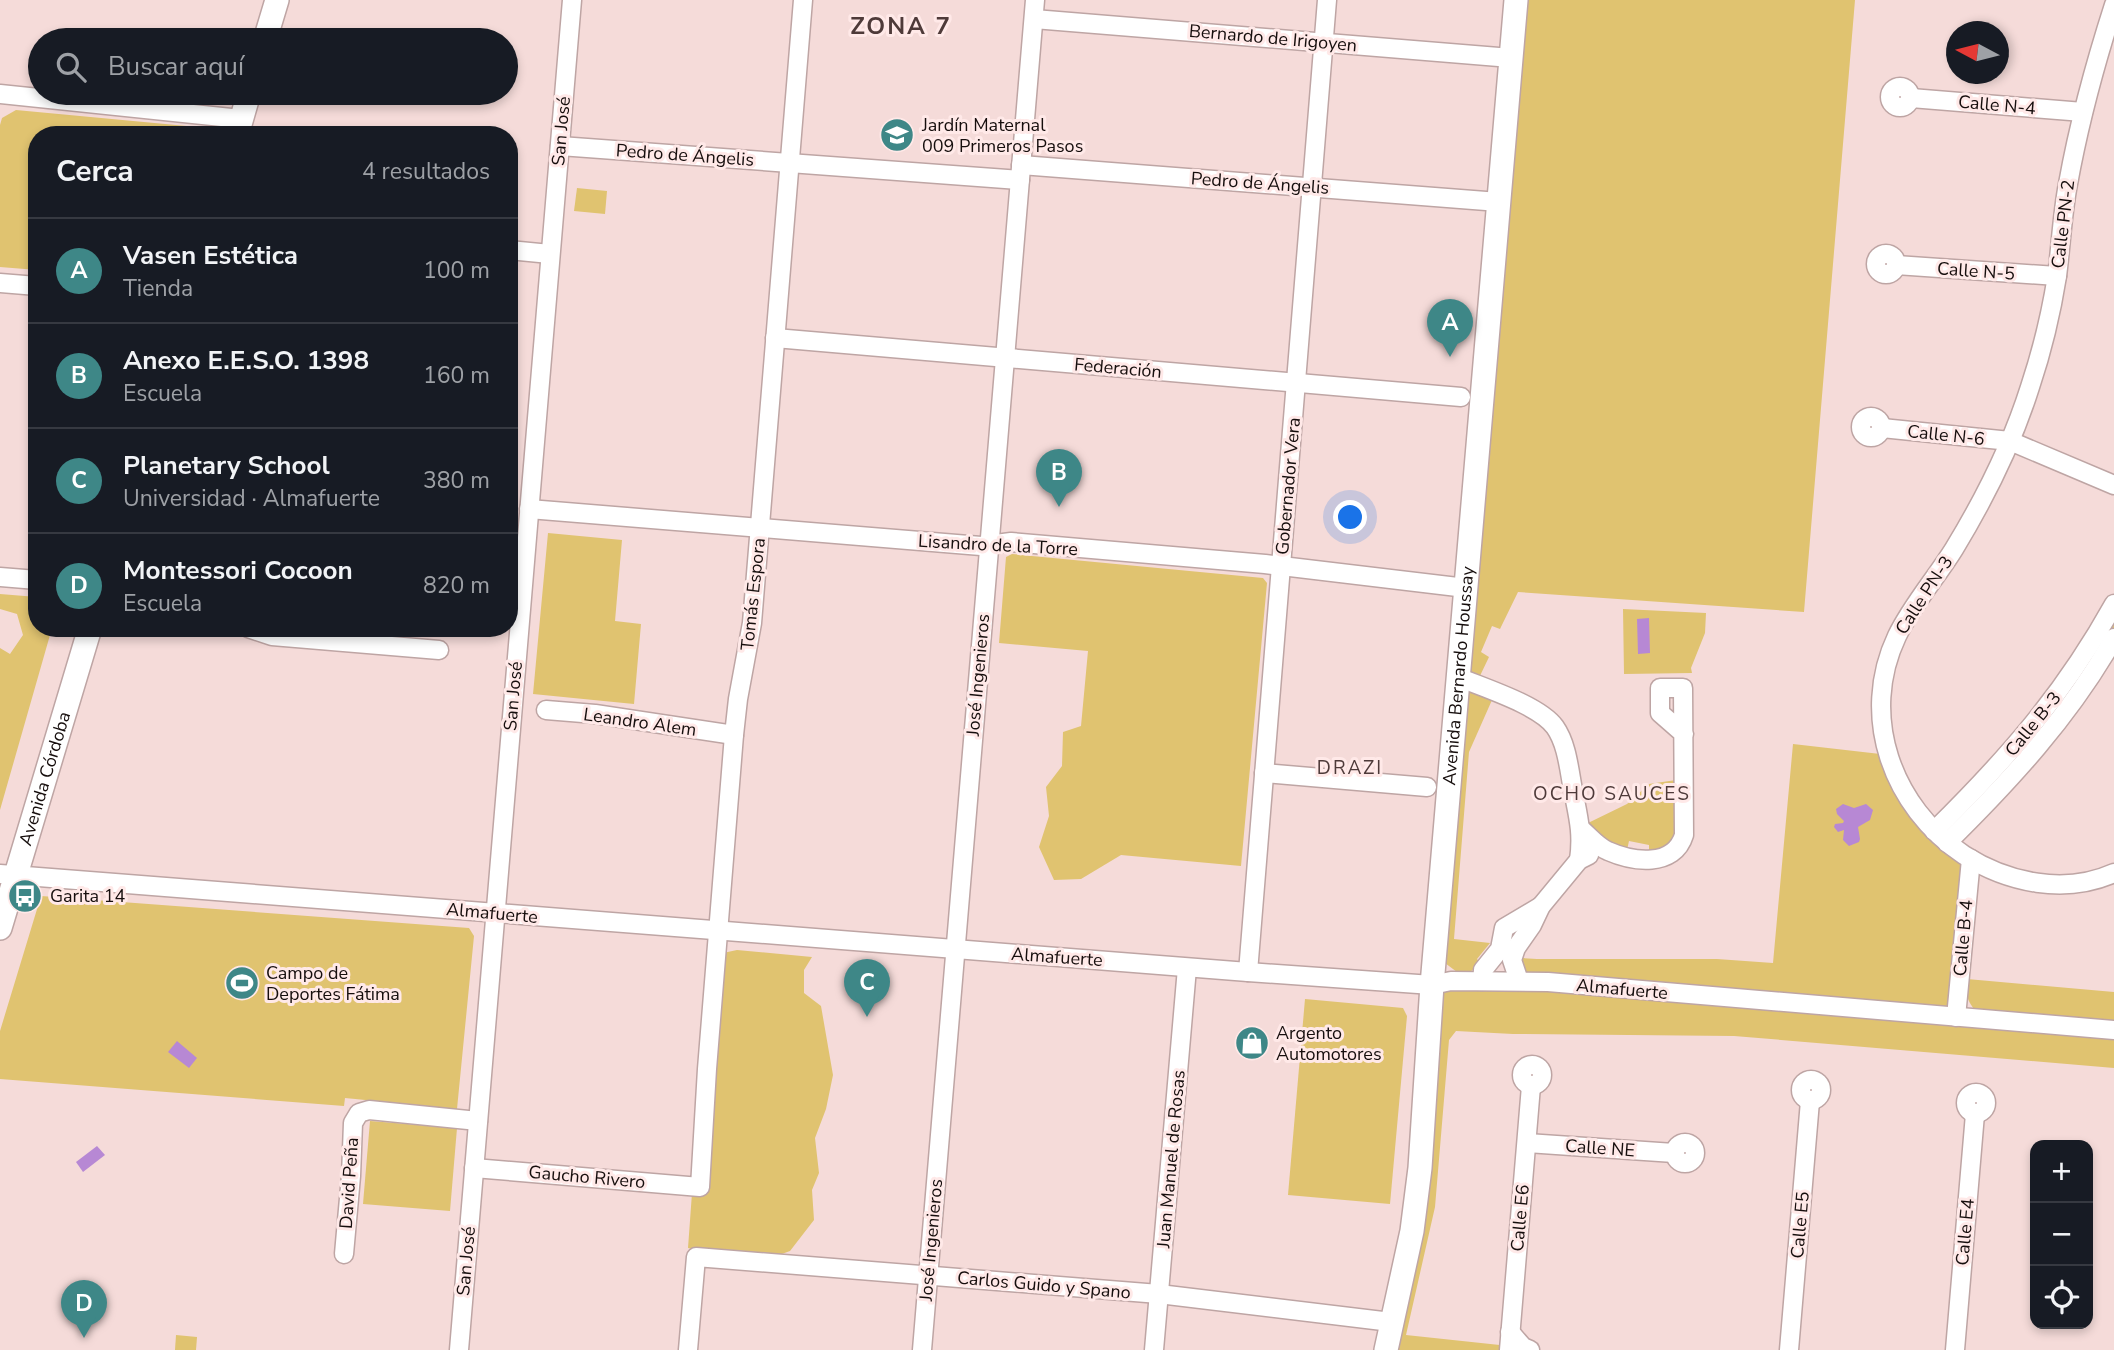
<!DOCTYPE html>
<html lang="es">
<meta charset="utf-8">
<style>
body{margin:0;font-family:"Nunito Sans",sans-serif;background:#20242c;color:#f1f3f6}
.controls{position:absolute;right:21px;bottom:21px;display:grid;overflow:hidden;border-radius:14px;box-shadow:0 4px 10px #0003}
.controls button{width:63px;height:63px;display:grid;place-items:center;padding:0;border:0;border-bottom:2px solid #363941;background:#171b24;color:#f1f3f6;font:35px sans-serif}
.compass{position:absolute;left:1946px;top:21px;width:63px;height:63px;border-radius:50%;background:#171b24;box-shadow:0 4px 10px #0003;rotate:277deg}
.you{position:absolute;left:1351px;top:518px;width:24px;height:24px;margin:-18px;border:5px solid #fff;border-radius:50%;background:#1a73e8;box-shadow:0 0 0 10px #1a73e833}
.badge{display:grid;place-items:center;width:46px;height:46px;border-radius:50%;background:#3e8787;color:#fff;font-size:23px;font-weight:700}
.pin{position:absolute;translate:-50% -58px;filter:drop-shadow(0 2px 4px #0008)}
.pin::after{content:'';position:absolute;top:37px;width:24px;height:21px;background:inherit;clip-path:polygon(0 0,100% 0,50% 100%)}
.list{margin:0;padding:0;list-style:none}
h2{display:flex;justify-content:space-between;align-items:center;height:91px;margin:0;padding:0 28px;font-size:30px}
h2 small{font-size:23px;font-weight:400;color:#9ea1a6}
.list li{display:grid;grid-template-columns:46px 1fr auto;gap:21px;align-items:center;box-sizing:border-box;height:105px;padding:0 28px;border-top:2px solid #363941}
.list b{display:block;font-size:26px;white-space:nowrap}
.list p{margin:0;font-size:23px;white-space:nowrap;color:#9ea1a6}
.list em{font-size:23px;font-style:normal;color:#9ea1a6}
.icon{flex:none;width:38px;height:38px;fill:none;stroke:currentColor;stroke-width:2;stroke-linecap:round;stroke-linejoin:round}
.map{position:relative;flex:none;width:2114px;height:1350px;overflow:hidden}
.search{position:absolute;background:#171b24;box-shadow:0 4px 10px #0003;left:28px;top:28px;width:490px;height:77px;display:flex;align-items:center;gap:18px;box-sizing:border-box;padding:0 24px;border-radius:38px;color:#9ea1a6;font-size:26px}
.panel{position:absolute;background:#171b24;box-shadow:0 4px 10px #0003;left:28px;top:126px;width:490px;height:511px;border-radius:28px}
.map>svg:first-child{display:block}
.green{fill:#e0c370}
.water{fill:#b788d4}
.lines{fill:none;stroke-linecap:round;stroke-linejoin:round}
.minor-casing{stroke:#bea5a4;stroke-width:21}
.major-casing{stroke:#bea5a4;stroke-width:26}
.minor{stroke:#fff;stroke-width:18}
.major{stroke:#fff;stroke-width:23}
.labels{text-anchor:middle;stroke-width:6;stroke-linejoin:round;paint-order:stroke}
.street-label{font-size:18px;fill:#160e0d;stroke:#ffe9e8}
.poi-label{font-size:18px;fill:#160e0d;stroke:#ffe9e8;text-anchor:start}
.neighbourhood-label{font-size:19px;letter-spacing:2px;fill:#4e3a39;stroke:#ffe9e8}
.district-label{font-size:24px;font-weight:bold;letter-spacing:2px;fill:#4e3a39;stroke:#ffe9e8}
</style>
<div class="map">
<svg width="2114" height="1350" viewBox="0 0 2114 1350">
<rect width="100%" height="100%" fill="#f5dbd9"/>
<g class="green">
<path d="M 1516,0 L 1855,0 L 1804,612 L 1518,592 L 1500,629 L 1492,626 L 1481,652 L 1489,657 L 1478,680 L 1464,674 Z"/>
<path d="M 16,110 L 197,127 L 201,135 L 37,135 L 37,270 L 0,267 L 0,125 L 2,118 Z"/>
<path d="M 577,188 L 607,191 L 605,214 L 574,211 Z"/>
<path d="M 548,533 L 622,540 L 615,621 L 641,624 L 634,704 L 533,694 Z"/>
<path d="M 1012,554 L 1263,578 L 1267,583 L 1241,866 L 1121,855 L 1081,879 L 1054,880 L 1039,847 L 1049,816 L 1046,787 L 1062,766 L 1063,732 L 1081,726 L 1088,651 L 999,643 L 1006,557 Z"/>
<path d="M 0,594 L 37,597 L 37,628 L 52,628 L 0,810 L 0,648 L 10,654 L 23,635 L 17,614 L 0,609 Z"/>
<path d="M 2114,604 L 2114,638 L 2107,650 L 1948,843 L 1971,859 L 1950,1003 L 1944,1008 L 1525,975 L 1518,954 L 1522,958 L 1537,959 L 1717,959 L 1773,963 L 1793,744 L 1889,755 L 1935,831 L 1979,787 Z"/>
<path d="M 1623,609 L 1706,613 L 1705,633 L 1691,668 L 1692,673 L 1624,674 Z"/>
<path d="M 1463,688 L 1492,700 L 1469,752 L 1454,939 L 1490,943 L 1477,959 L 1480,963 L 1467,975 L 1457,972 L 1441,960 Z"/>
<path d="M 1676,780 L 1676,834 L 1666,848 L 1649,855 L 1649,845 L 1629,841 L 1627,850 L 1610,845 L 1588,823 L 1627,804 L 1649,784 Z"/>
<path d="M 41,896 L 469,928 L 474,936 L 457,1109 L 345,1098 L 344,1106 L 0,1079 L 0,1031 Z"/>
<path d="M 737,950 L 812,957 L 804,970 L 804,993 L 821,1006 L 833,1075 L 826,1109 L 815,1138 L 819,1173 L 812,1190 L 814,1220 L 790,1251 L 779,1255 L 702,1251 L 688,1248 L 692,1193 L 723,953 Z"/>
<path d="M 1967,979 L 2114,992 L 2114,1021 L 1975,1010 C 1966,1000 1966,992 1967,979 Z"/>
<path d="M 1451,981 L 2114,1030 L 2114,1068 L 1734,1036 L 1513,1034 L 1456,1031 L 1449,1040 L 1435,1207 L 1406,1335 L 1509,1346 L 1509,1350 L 1386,1350 L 1432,985 Z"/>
<path d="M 1305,999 L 1403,1008 L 1407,1016 L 1390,1204 L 1288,1195 Z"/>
<path d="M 370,1121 L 457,1128 L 450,1211 L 363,1204 Z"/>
<path d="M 176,1335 L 197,1337 L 196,1350 L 175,1350 Z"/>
</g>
<g class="water">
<path d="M 1649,618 L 1650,653 L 1638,654 L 1637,619 Z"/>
<path d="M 1843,804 L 1854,808 L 1866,804 L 1873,810 L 1870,820 L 1858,827 L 1860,839 L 1859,842 L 1849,846 L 1843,840 L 1844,830 L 1838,832 L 1834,827 L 1835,824 L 1843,823 L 1844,821 L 1837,814 L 1836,809 Z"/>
<path d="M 177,1041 L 197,1058 L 189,1068 L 168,1052 Z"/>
<path d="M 97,1146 L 105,1155 L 83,1172 L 76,1162 Z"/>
</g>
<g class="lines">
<g class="minor-casing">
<g id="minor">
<path d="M 2114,5 C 2095,64 2079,123 2068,184 C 2062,215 2061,246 2057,276 C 2051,314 2042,351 2030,387 C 2012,444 1985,498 1954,549 C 1936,578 1912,605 1897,636 C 1859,716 1892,807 1964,855 C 2008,883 2065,895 2114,873"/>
<path d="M 1034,19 L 1511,58"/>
<circle cx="1900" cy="97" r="10"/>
<path d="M 0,94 L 241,119"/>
<path d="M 1911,98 L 2083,112"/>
<path d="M 560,146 L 1020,180"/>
<path d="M 1021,165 L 1499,202"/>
<path d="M 509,250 L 550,254"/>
<circle cx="1886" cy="264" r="10"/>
<path d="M 1896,265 L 2057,276"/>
<path d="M 0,283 L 37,286"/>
<path d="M 775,338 L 1461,397"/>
<circle cx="1871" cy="427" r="10"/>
<path d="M 1882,428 L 2010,441 L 2114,485"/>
<path d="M 529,509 L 981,546 L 1011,542 L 1265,564 L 1466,588"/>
<path d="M 0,577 L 37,580"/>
<path d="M 248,628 L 272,636 L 439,650"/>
<path d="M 1458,677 C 1484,688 1539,705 1555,727 C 1567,744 1569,769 1573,790 C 1578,816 1583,833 1579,860"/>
<path d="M 546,710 L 595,714 L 734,735"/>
<path d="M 1264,773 L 1427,787"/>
<path d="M 1582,830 C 1590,837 1598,847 1608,851 C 1633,862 1674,868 1684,835 L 1683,688 L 1660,688 L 1660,713 L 1684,734"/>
<path d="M 1934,831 C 2007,759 2064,694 2114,604"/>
<path d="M 1947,843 C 2010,781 2070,716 2114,638"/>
<path d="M 0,874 L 1248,972 L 1432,985 L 1451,981 L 1548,982 L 2114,1030"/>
<path d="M 1248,972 L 1327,0"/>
<path d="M 1482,981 L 1483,970 L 1500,949 L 1504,928 L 1541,906"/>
<path d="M 1519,981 L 1512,960 L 1516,948 L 1532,925 L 1541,906 L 1579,860 L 1589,855"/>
<path d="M 1956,1017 L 1971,859"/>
<circle cx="1532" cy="1075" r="10"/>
<circle cx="1811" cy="1090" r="10"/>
<circle cx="1976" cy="1103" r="10"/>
<circle cx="1685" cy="1153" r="10"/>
<path d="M 1527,1143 L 1674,1153"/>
<path d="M 474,1168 L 700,1187 L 707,1069 L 734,735 L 738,699 L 752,623 L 803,0"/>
<path d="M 344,1254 L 351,1176 L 353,1123 L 359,1113 L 369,1110 L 478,1121"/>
<path d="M 1510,1332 L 1523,1347 L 1530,1350"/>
<path d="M 459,1350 L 572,0"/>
<path d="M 688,1350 L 696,1257 L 1159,1294 L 1391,1322"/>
<path d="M 922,1350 L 1035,0"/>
<path d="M 1154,1350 L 1187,968"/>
<path d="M 1509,1350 L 1531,1086"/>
<path d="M 1789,1350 L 1810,1101"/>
<path d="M 1955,1350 L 1975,1114"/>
</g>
</g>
<g class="major-casing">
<g id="major">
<path d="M 265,40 L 277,0"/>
<path d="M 237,135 L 249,93"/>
<path id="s1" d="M 0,928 L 90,628"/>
<path id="s2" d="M 1386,1350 L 1412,1231 L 1420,1168 L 1432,985 L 1516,0"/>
</g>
</g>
<use href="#minor" class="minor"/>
<use href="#major" class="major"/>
</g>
<defs>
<g id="school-disc" transform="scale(1.75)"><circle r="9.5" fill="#3e8787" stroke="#ffe9e8"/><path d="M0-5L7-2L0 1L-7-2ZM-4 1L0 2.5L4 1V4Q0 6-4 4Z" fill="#fff"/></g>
<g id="bus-disc" transform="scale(1.75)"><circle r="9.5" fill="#3e8787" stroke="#ffe9e8"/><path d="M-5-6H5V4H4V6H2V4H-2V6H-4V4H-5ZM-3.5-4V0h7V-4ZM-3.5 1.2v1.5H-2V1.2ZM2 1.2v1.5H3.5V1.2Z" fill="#fff"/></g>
<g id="stadium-disc" transform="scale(1.75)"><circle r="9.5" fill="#3e8787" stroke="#ffe9e8"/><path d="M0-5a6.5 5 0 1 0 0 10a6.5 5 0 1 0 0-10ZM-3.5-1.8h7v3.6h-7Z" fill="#fff"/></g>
<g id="shop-disc" transform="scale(1.75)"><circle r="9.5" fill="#3e8787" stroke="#ffe9e8"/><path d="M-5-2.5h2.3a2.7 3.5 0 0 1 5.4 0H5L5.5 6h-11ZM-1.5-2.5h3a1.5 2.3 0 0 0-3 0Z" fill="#fff"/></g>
</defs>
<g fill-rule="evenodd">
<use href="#school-disc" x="897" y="135"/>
<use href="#bus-disc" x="25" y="896"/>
<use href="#stadium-disc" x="242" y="983"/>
<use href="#shop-disc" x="1252" y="1043"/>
</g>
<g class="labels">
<g class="street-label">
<text transform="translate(1273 38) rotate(5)" y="6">Bernardo de Irigoyen</text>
<text transform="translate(1997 105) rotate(5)" y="6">Calle N-4</text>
<text transform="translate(561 131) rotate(-85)" y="6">San José</text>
<text transform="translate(685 155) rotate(4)" y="6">Pedro de Ángelis</text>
<text transform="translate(1260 183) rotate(4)" y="6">Pedro de Ángelis</text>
<text transform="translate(2063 224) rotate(-83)" y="6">Calle PN-2</text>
<text transform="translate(1976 271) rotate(4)" y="6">Calle N-5</text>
<text transform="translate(1118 368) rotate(5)" y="6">Federación</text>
<text transform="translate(1946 435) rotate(6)" y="6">Calle N-6</text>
<text transform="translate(1288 486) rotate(-85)" y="6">Gobernador Vera</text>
<text transform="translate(998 545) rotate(3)" y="6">Lisandro de la Torre</text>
<text transform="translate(753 594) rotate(-84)" y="6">Tomás Espora</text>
<text transform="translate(1924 595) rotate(-57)" y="6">Calle PN-3</text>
<text transform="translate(978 675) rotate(-85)" y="6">José Ingenieros</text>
<text dy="6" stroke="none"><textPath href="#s2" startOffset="679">Avenida Bernardo Houssay</textPath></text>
<text transform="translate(513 696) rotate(-85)" y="6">San José</text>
<text transform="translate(640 722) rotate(8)" y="6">Leandro Alem</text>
<text transform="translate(2033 724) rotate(-51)" y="6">Calle B-3</text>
<text dy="6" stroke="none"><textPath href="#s1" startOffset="156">Avenida Córdoba</textPath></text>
<text transform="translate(492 913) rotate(5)" y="6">Almafuerte</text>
<text transform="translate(1963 938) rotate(-85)" y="6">Calle B-4</text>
<text transform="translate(1057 957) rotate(4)" y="6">Almafuerte</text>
<text transform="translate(1622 989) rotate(5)" y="6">Almafuerte</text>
<text transform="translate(1600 1148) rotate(4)" y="6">Calle NE</text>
<text transform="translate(1171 1159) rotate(-85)" y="6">Juan Manuel de Rosas</text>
<text transform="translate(587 1177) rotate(5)" y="6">Gaucho Rivero</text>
<text transform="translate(349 1183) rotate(-86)" y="6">David Peña</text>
<text transform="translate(1520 1218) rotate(-85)" y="6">Calle E6</text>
<text transform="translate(1800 1225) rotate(-85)" y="6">Calle E5</text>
<text transform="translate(1965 1232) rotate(-85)" y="6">Calle E4</text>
<text transform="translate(931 1240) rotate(-85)" y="6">José Ingenieros</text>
<text transform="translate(466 1261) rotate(-85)" y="6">San José</text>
<text transform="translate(1044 1285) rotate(5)" y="6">Carlos Guido y Spano</text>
</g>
<g class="poi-label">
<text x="922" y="131">Jardín Maternal<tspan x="922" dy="21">009 Primeros Pasos</tspan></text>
<text x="50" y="902">Garita 14</text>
<text x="266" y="979">Campo de<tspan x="266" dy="21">Deportes Fátima</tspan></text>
<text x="1276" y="1039">Argento<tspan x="1276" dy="21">Automotores</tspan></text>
</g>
<g class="neighbourhood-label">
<text x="1350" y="774">DRAZI</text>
<text x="1612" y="800">OCHO SAUCES</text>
</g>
<g class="district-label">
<text x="901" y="34">ZONA 7</text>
</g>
</g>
</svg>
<div class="controls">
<button>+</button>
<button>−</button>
<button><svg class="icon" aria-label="locate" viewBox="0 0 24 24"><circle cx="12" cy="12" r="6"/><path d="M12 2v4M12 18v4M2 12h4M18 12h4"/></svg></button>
</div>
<svg class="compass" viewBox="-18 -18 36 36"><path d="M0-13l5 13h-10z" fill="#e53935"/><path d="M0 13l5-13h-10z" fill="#9ea1a6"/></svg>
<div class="you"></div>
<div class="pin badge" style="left:1450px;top:357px">A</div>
<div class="pin badge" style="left:1059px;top:507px">B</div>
<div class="pin badge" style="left:867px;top:1017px">C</div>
<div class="pin badge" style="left:84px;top:1338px">D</div>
<div class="search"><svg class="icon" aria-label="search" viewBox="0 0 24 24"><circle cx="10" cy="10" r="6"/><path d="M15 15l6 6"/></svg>Buscar aquí</div>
<section class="panel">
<h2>Cerca<small>4 resultados</small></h2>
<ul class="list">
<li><span class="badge">A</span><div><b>Vasen Estética</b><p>Tienda</p></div><em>100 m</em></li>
<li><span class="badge">B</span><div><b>Anexo E.E.S.O. 1398</b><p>Escuela</p></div><em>160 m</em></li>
<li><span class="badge">C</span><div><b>Planetary School</b><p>Universidad · Almafuerte</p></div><em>380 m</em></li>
<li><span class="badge">D</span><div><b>Montessori Cocoon</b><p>Escuela</p></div><em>820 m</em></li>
</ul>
</section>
</div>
